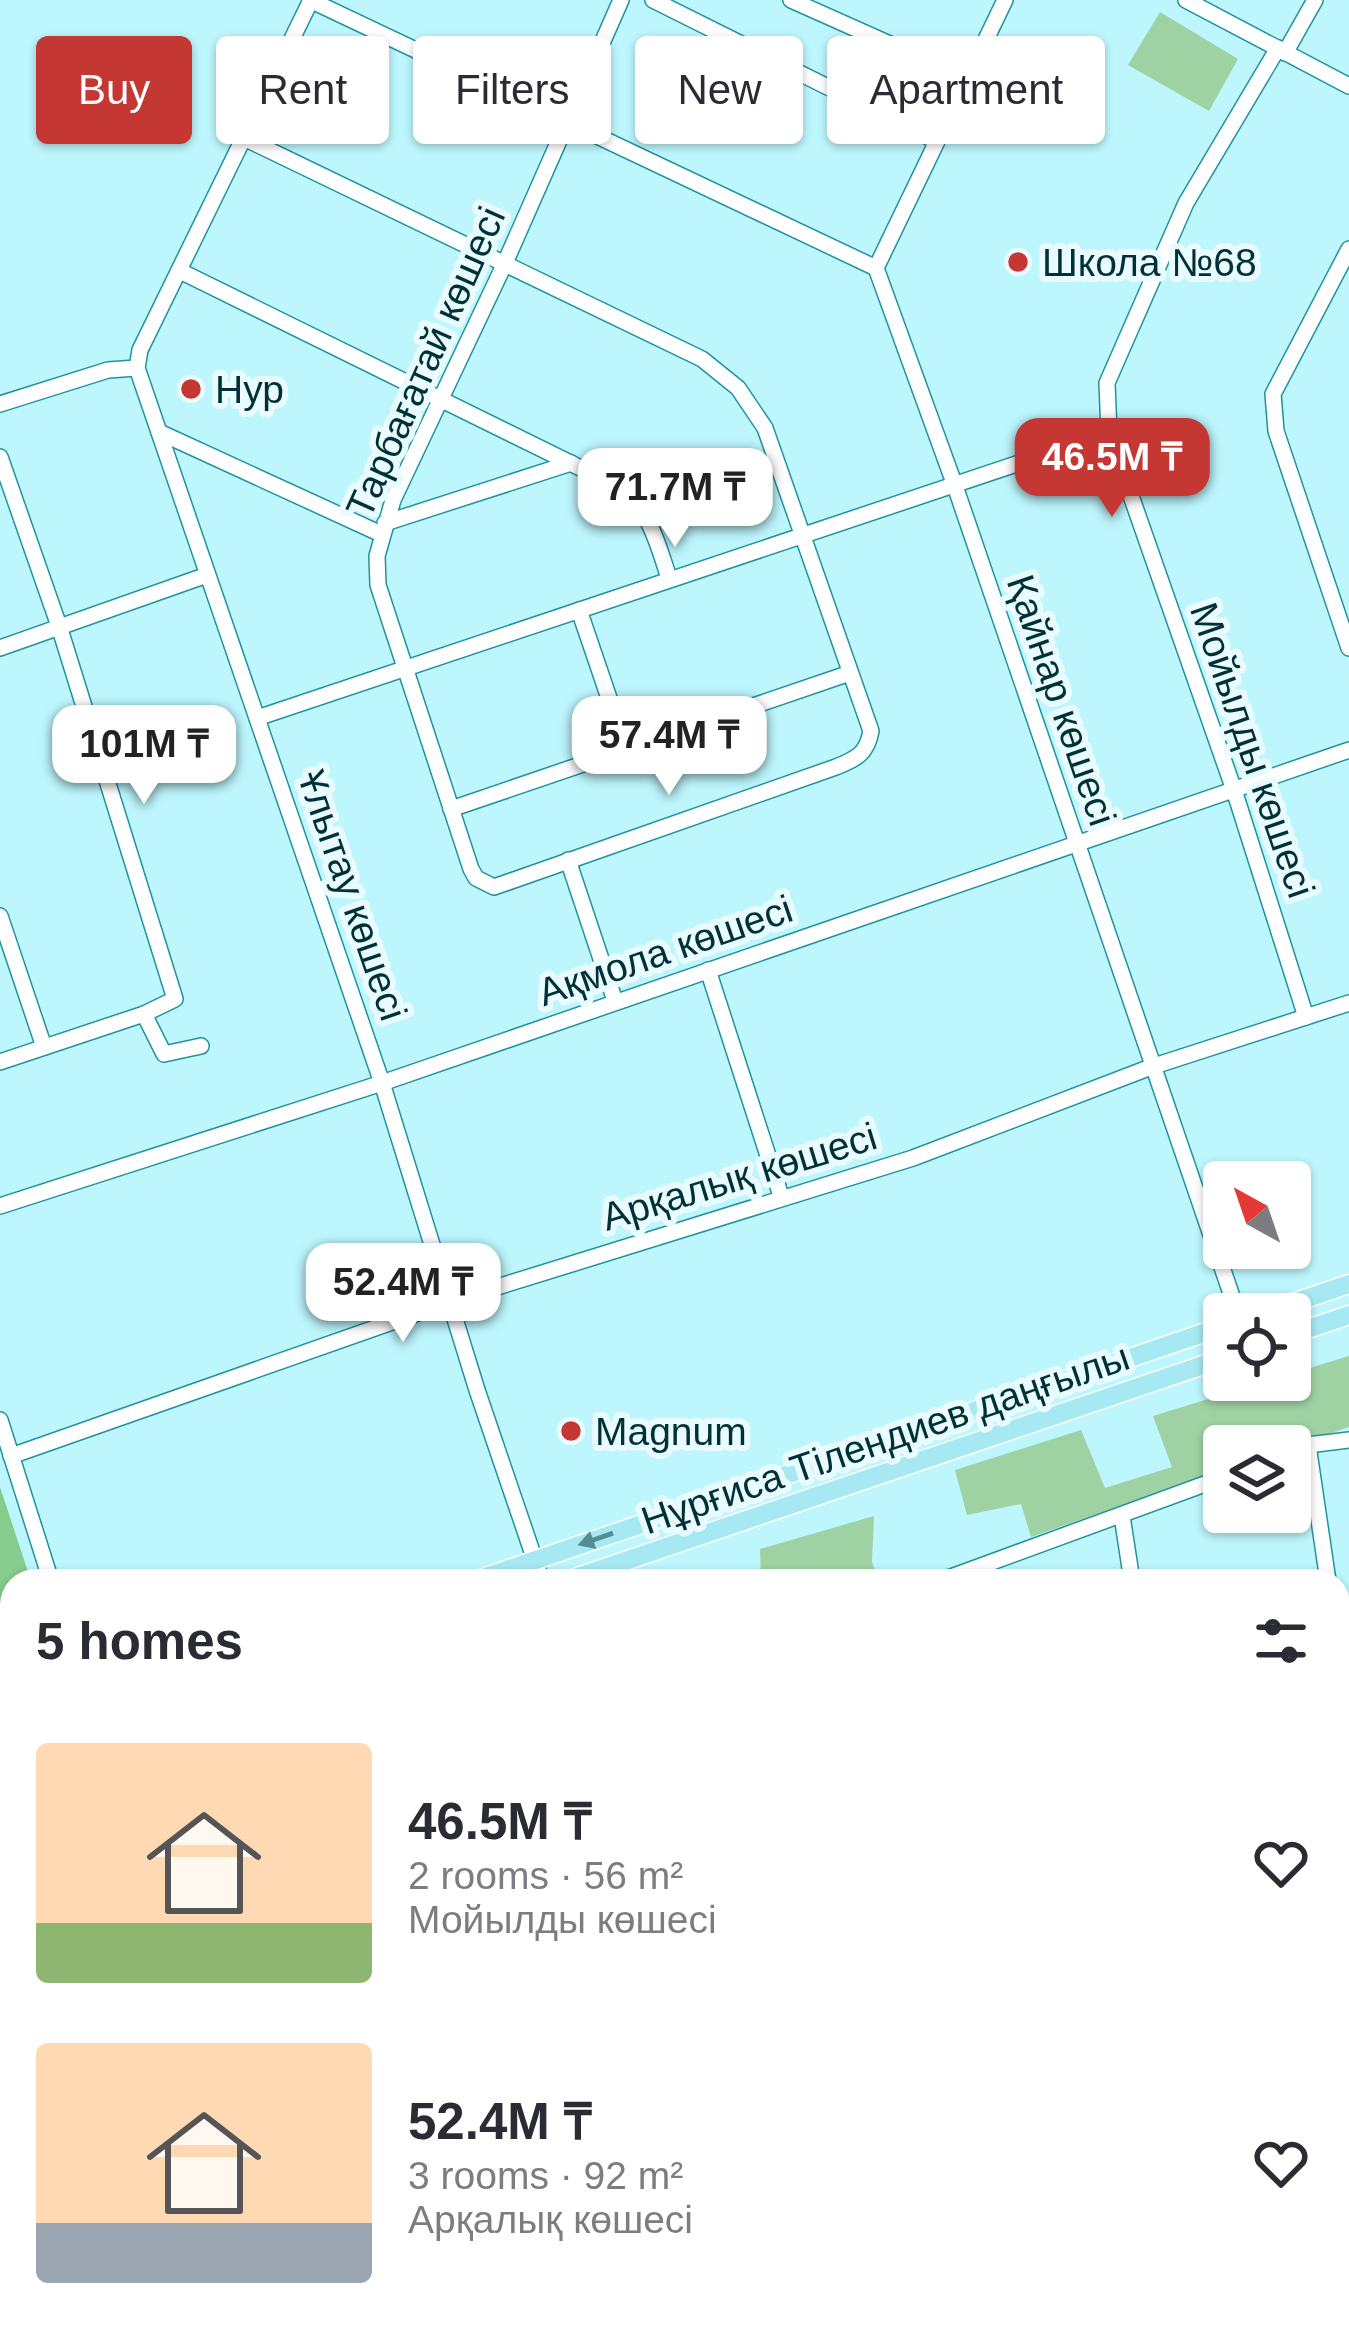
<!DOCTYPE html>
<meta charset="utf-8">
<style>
:root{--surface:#fff;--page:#f7f7f7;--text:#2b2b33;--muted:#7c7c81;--accent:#c53733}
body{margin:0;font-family:Arial,sans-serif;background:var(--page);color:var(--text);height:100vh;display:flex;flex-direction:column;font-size:45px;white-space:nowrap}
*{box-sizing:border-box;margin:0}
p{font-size:39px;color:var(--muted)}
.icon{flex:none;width:66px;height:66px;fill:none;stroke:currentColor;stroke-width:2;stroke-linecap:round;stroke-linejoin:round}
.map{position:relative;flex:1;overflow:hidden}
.details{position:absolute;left:0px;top:1569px;width:1350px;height:771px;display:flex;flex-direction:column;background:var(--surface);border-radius:36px 36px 0 0;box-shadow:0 3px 9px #0004}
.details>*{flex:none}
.banner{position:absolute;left:36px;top:36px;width:1278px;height:108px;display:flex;gap:24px}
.needle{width:78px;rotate:320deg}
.tools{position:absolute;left:1203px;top:1161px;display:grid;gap:24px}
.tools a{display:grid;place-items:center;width:108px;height:108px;border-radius:12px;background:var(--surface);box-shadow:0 3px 9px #0004;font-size:60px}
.price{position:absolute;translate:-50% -102px;padding:0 27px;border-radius:24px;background:#fff;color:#222;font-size:39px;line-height:78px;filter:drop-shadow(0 3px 6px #0008)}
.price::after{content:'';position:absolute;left:50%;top:72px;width:36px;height:27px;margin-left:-18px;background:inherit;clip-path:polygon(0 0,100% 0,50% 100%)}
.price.selected{background:var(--accent);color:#fff}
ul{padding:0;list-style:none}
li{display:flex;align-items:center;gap:36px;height:300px;padding:0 36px}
li span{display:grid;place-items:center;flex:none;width:336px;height:240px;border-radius:12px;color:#555}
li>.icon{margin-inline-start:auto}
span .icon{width:144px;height:144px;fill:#fffc;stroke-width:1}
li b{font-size:51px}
h2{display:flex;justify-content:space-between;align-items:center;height:144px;padding:0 36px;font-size:51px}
.chip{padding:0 42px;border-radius:12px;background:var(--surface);box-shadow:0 3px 9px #0004;font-size:42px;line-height:108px}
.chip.selected{background:var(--accent);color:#fff}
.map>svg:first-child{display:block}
.green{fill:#9fd2a3}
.forest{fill:#86cc8d}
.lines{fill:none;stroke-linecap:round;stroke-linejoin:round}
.minor-casing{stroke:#2093a0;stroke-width:18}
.major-casing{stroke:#fff;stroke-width:21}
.minor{stroke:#fff;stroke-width:15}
.major{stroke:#a7e9f2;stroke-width:18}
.oneway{fill:#548d94}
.poi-dot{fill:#c53733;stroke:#e9fbfe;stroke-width:4.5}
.labels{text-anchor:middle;stroke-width:12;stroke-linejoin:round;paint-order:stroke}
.poi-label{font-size:39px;fill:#003136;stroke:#e9fbfe;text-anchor:start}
.street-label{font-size:39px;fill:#003136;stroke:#e9fbfe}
</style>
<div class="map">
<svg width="1349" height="2339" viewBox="0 0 1349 2339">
<rect width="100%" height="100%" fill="#bdf6fd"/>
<g class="green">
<path d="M1160,12L1238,59L1209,111L1128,65Z"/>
<path d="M1349,1356V1427L1290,1447L1224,1446V1470L1031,1537L1021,1504L967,1515L955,1470L1081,1430L1105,1488L1172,1467L1153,1416L1270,1380H1290V1374Z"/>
<path d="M874,1516L872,1562L879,1581H761L760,1549Z"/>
<path d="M12,1807V1906L0,1910V1810Z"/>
</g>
<path class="forest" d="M0,1487L31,1581H12V1630L0,1634Z"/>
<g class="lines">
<defs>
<g id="minor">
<path d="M310,0L876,268L954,483L1238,1314"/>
<path d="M311,0L140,350L137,368L382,1083L477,1390L542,1581"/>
<path d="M653,0L936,141"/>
<path d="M791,0L966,78"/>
<path d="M1186,0L1349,86"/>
<path d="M1278,48L1186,203L1107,383L1109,433L1234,790L1306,1017"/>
<path d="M1285,53L1315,0"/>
<path d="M246,139L702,359L738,388L765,428L871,731C867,754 856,759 836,767L494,887L476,878L471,869L378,585L377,556L393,500L505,263L621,0"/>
<path d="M1349,249L1273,394L1276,431L1349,648"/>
<path d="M876,268L1005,0"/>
<path d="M180,271L621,488C651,514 657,542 669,578"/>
<path d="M0,404L108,370L137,368"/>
<path d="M159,432L381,534"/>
<path d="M0,457L59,626L175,999L144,1014L0,1062"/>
<path d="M385,523L571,463"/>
<path d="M579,610L626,748"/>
<path d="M0,648L207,575"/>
<path d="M257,718L1109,433"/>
<path d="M451,809L850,673"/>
<path d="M568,860L615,1001"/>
<path d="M0,916L44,1047"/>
<path d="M708,970L781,1196"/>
<path d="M144,1014L164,1054L201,1046"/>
<path d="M0,1206L382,1083L1349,750"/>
<path d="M0,1420L51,1581"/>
<path d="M1308,1445L1328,1581"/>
<path d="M1290,1452L1308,1445L1349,1440"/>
<path d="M11,1456L449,1302L913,1158L1151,1067L1349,1003"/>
<path d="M1122,1516L1132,1581"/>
<path d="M940,1581L1224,1477"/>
<path d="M1338,1652L1349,1728"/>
<path d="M1338,1922L1349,1920"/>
<path d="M1338,2095L1349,2092"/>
<path d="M1338,2142L1349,2203"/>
<path d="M0,2174L12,2176"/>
<path d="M579,2328L580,2339"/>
<path d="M762,2328V2339"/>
<path d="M868,2328L870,2339"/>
<path d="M1040,2328L1042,2339"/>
<path d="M1198,2328L1200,2339"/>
</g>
<g id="major">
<path d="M1260,1314L1349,1284"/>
<path d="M1290,1335L1349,1315"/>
<path d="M474,1581L1224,1326"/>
<path d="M566,1581L1224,1358"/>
<path d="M0,1743L12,1739"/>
<path d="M0,1773L12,1769"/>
</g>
</defs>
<use href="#minor" class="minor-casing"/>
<use href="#major" class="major-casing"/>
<use href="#minor" class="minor"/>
<use href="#major" class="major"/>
</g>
<defs><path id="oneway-solid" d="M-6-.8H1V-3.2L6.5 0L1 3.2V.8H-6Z" transform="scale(3)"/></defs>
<use class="oneway" href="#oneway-solid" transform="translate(596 1539) rotate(161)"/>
<g class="poi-dot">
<circle cx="1018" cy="262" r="12"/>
<circle cx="191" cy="389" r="12"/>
<circle cx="571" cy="1431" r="12"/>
</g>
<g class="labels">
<g class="poi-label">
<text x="1042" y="276">Школа №68</text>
<text x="215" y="403">Нур</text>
<text x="595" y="1445">Magnum</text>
</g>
<g class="street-label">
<text transform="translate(425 362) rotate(-66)" y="14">Тарбағатай көшесі</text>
<text transform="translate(1062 700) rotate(71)" y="14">Қайнар көшесі</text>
<text transform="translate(1253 750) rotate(71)" y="14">Мойылды көшесі</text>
<text transform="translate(353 895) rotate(71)" y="14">Ұлытау көшесі</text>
<text transform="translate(665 950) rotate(-19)" y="14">Ақмола көшесі</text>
<text transform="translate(739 1176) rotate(-17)" y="14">Арқалық көшесі</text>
<text transform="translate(885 1438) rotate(-19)" y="14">Нұрғиса Тілендиев даңғылы</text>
</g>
</g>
</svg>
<div class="tools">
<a><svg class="needle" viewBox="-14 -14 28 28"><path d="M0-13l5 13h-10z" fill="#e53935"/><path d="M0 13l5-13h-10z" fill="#7c7c81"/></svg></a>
<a><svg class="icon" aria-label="locate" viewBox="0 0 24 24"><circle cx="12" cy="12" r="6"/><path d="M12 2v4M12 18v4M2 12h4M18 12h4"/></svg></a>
<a><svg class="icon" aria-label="layers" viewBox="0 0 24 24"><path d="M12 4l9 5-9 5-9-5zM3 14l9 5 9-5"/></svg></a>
</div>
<b class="price selected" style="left:1112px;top:520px">46.5M ₸</b>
<b class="price" style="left:675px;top:550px">71.7M ₸</b>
<b class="price" style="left:669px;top:798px">57.4M ₸</b>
<b class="price" style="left:144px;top:807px">101M ₸</b>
<b class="price" style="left:403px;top:1345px">52.4M ₸</b>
<div class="banner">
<a class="chip selected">Buy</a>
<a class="chip">Rent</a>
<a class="chip">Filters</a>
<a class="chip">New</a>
<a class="chip">Apartment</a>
</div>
<section class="details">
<h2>5 homes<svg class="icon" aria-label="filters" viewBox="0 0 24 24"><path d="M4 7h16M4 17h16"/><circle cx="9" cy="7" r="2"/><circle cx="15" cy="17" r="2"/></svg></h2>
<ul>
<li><span style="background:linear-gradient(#ffd9b3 75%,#8fb573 0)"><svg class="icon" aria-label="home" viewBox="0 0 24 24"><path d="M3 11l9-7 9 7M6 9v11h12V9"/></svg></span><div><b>46.5M ₸</b><p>2 rooms · 56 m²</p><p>Мойылды көшесі</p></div><svg class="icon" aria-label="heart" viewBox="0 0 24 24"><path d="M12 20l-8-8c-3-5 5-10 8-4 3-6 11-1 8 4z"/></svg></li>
<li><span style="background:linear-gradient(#ffd9b3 75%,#9aa5b1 0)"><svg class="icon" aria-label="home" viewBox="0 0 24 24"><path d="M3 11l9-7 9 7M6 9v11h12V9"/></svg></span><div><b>52.4M ₸</b><p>3 rooms · 92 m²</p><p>Арқалық көшесі</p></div><svg class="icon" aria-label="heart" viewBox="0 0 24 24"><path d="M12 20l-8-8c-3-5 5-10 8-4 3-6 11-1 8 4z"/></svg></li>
</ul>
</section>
</div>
